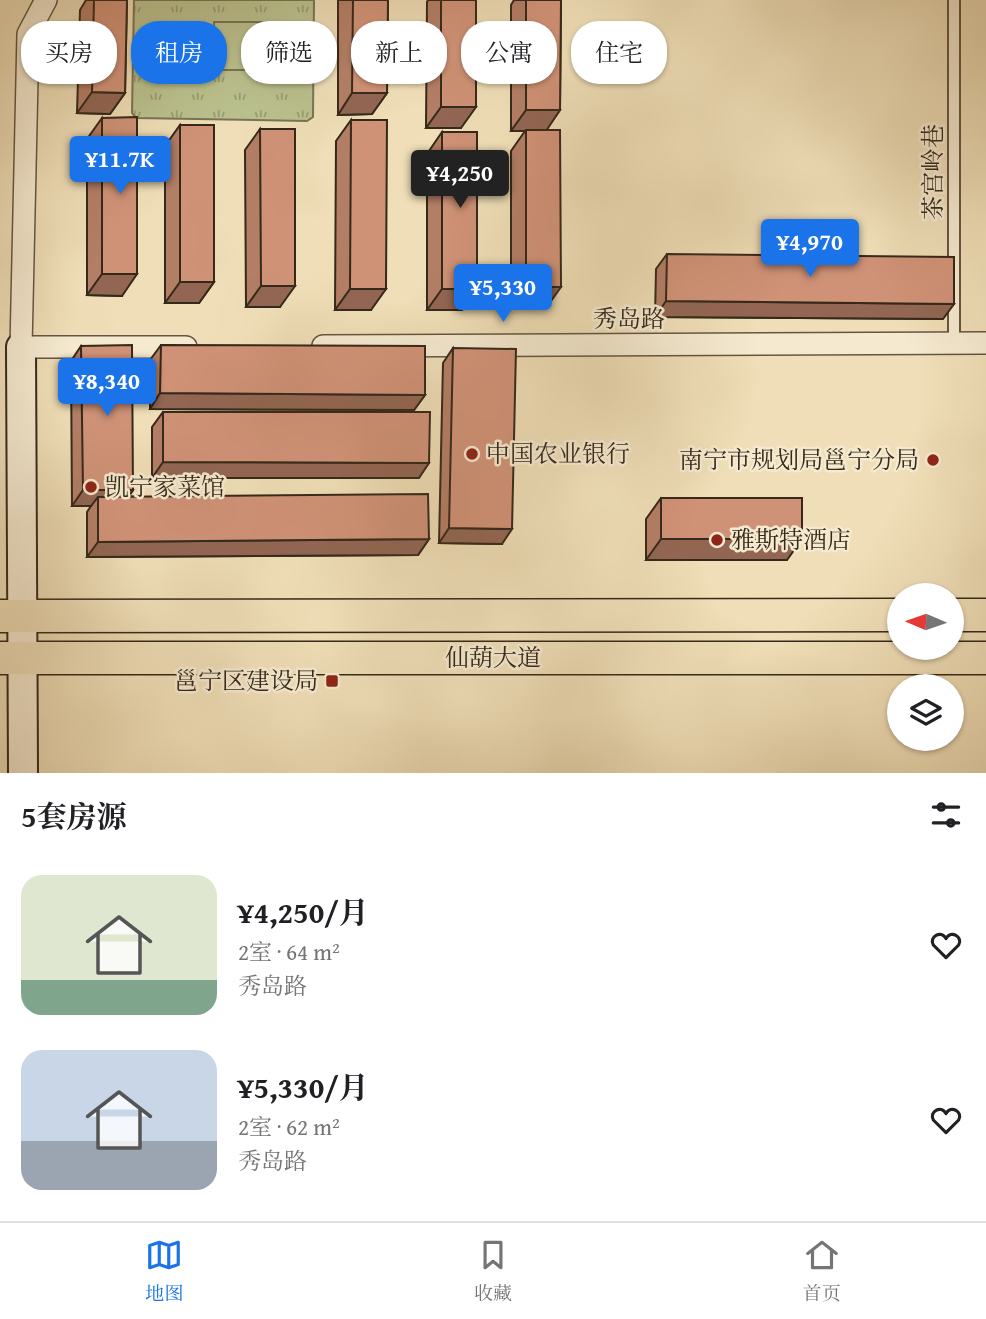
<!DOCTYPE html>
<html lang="zh">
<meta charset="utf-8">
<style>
:root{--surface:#fff;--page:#f6f6f6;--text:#202124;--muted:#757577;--line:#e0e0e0;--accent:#1a73e8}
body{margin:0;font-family:"Gentium Book Plus","Noto Serif SC",serif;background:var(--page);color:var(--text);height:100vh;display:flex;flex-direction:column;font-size:26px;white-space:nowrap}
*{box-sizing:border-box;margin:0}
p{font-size:23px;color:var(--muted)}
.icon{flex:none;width:38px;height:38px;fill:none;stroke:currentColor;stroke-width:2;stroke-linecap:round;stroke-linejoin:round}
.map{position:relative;height:773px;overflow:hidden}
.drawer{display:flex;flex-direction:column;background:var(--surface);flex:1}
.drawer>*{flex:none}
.hud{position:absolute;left:21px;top:21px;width:945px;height:63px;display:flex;gap:14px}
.needle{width:46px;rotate:272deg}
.buttons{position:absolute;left:887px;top:583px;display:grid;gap:14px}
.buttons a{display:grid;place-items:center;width:77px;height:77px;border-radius:50%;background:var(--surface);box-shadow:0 2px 5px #0004;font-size:35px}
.price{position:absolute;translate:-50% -60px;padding:0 16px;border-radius:7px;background:var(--accent);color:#fff;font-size:23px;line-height:46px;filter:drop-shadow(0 2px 4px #0008)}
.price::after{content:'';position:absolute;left:50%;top:42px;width:21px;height:16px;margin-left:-10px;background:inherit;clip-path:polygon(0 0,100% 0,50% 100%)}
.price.on{background:#222;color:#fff}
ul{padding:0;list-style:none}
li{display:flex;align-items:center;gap:21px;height:175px;padding:0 21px}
li span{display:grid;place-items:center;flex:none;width:196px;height:140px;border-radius:21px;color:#555}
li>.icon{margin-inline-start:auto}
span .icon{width:84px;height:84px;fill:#fffc;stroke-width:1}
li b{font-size:30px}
h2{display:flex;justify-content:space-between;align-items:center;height:84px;padding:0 21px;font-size:30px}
.pill{padding:0 24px;border-radius:28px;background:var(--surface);box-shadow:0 2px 5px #0004;font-size:24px;line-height:63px}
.pill.on{background:var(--accent);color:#fff}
.menu{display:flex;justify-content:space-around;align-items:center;height:98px;border-top:2px solid var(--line);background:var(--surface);font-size:19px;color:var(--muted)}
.menu a{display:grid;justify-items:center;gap:4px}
.menu .on{color:var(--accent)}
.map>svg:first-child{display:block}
.park{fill:url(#park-tufts);stroke:#787554;stroke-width:2}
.pitch{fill:#bac18e;stroke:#787554;stroke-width:2}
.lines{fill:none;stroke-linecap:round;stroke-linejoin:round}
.lane-casing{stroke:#645641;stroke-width:14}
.street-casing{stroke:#645641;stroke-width:24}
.secondary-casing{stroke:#35291a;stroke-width:32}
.primary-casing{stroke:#35291a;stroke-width:35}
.lane{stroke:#f5ead0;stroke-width:10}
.street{stroke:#f5ead0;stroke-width:21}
.secondary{stroke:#f5ead0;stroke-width:28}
.primary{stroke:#efdeb7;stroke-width:32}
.wall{fill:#b37e66;stroke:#35291a;stroke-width:2}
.shaded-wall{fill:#926653;stroke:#35291a;stroke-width:2}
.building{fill:#d09277;stroke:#35291a;stroke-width:2}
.poi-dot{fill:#8f2418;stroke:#f5ead0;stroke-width:2.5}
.labels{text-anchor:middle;stroke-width:5;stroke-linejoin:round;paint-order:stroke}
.street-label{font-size:24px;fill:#35291a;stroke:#f5ead0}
.poi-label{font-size:24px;fill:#35291a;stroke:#f5ead0;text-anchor:start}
</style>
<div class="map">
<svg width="986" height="773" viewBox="0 0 986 773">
<defs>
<pattern id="park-tufts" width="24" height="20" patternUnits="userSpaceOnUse" patternTransform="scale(1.75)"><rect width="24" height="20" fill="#bac18e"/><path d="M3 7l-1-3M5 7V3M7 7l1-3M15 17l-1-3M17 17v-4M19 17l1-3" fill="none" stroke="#989d73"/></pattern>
</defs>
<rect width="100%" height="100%" fill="#efdeb7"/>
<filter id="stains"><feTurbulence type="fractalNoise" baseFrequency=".00286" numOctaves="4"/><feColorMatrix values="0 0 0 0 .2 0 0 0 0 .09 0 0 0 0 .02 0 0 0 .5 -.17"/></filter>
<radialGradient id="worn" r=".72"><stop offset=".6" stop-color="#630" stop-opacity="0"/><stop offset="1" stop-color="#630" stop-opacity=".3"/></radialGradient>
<path class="park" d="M134,0H314L313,117L307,121L136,118L132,113Z"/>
<rect class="pitch" x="214" y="22" width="76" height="48"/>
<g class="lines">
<defs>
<path id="lane" d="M954,344V0"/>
<g id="street">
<path d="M46,0L28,34L21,347H186"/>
<path d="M323,346L986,343"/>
</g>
<path id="secondary" d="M21,347L23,773"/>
<g id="primary">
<path d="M952,615H986"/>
<path d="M0,616L900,615"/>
<path d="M0,658H986"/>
</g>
</defs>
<use href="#lane" class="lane-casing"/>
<use href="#street" class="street-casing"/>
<use href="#secondary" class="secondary-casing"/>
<use href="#primary" class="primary-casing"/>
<use href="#lane" class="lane"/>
<use href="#street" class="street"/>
<use href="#secondary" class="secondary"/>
<use href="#primary" class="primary"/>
</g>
<g class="wall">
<path d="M86,0H127L125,93L110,114L77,113L80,10Z"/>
<path d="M338,0H388L387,93L372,114L338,115Z"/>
<path d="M428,0H476L461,128H426L427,2Z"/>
<path d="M514,0H561L560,110L546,130V308H511V151L525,131H511V5Z"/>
<path d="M102,118L122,296L87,295V139Z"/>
<path d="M351,120L371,310H335L336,141Z"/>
<path d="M180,125L214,282L199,303H165V146Z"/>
<path d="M260,129L280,307H246L245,150Z"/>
<path d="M442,132L477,289L462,310H427V154Z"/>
<path d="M667,254L943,319L655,317L656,269Z"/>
<path d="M161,345L425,395L414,410L150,409V360Z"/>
<path d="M81,346L133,490L129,496L429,539L418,555L87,557V512L91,506H72L71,361Z"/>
<path d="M453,348L502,544L439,543L443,363Z"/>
<path d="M163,412L419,478H152V427Z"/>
<path d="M661,498L787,560H646V519Z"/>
</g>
<g class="shaded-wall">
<path d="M92,92L125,93L110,114L77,113Z"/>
<path d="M352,93H387L372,114L338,115Z"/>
<path d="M441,107H476L461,128H426Z"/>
<path d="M526,110H560L546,131H511Z"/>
<path d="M102,274H137L122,296L87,295Z"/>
<path d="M180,282H214L199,303H165Z"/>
<path d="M261,286H295L280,307H246Z"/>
<path d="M526,287H561L546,308H511Z"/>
<path d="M350,289H386L371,310H335Z"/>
<path d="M442,289H477L462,310H427Z"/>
<path d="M666,301L954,304L943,319L655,317Z"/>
<path d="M160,393L425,395L414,410L150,409Z"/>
<path d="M163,462L429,463L419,478H152Z"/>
<path d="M83,490H133L123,505L98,497L91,506H72Z"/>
<path d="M449,528L512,529L502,544L439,543Z"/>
<path d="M429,539L418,555L87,557L98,542Z"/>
<path d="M661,539H802L787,560H646Z"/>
</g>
<g class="building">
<path d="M94,0H127L125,93L92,92Z"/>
<path d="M353,0H388L387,93H352Z"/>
<rect x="441" y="0" width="35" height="107"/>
<path d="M526,0H561L560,110H526Z"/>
<path d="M137,117V274H102V118Z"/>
<path d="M351,120H387L386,289H350Z"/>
<rect x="180" y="125" width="34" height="157"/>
<path d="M260,129H295V286H261Z"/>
<path d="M526,130H560L561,287H526Z"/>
<rect x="442" y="132" width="35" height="157"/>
<path d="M667,254L954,257V304L666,301Z"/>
<path d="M132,345L133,490H83L81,346Z"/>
<path d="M161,345L425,346V395L160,393Z"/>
<path d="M453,348L516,349L512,529L449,528Z"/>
<path d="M163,412H430L429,463L163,462Z"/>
<path d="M428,494L429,539L98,542V497Z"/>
<rect x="661" y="498" width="141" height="41"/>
</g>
<g class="poi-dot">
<circle cx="472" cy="454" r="7"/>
<circle cx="933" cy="460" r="7"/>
<circle cx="91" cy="487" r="7"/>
<circle cx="717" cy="540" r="7"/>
<rect x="325" y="674" width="14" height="14" rx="3.5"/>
</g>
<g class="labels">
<g class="street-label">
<text transform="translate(933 172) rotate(-90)" y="8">茶宫岭巷</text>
<text x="629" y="327">秀岛路</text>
<text x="493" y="666">仙葫大道</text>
</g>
<g class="poi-label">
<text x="486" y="462">中国农业银行</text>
<text x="919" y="468" text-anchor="end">南宁市规划局邕宁分局</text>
<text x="105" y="495">凯宁家菜馆</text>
<text x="731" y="548">雅斯特酒店</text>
<text x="318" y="689" text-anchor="end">邕宁区建设局</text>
</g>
</g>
<rect width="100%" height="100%" filter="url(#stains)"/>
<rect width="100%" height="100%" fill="url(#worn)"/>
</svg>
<div class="buttons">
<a><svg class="needle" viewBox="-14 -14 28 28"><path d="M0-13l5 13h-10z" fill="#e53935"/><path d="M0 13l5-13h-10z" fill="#757577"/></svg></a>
<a><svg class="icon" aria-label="layers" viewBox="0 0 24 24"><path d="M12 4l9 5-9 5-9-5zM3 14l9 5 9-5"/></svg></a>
</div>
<b class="price" style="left:120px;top:196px">¥11.7K</b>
<b class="price on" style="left:460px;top:210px">¥4,250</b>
<b class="price" style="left:810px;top:279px">¥4,970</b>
<b class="price" style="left:503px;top:324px">¥5,330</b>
<b class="price" style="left:107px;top:418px">¥8,340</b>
<div class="hud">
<a class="pill">买房</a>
<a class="pill on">租房</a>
<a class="pill">筛选</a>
<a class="pill">新上</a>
<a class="pill">公寓</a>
<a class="pill">住宅</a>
</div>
</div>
<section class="drawer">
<h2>5套房源<svg class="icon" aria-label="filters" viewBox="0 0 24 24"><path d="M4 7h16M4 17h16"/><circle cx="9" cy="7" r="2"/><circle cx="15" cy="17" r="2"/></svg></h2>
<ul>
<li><span style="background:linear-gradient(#dfe7d0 75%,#7fa58c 0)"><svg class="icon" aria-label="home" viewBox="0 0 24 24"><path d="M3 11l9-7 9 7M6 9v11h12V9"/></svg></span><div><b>¥4,250/月</b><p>2室 · 64 m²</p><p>秀岛路</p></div><svg class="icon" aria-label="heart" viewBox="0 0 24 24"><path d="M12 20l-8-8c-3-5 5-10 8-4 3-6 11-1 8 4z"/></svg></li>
<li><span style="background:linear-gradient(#c9d6e8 65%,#9aa5b1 0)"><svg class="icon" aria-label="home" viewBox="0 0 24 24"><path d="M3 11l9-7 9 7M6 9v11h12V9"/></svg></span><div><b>¥5,330/月</b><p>2室 · 62 m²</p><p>秀岛路</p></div><svg class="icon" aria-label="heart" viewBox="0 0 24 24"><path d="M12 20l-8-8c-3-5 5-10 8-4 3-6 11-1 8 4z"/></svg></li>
</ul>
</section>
<nav class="menu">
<a class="on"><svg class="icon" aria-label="map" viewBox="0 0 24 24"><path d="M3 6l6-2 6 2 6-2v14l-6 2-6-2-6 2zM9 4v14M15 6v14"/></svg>地图</a>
<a><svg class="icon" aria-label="saved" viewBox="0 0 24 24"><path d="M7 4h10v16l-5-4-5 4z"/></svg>收藏</a>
<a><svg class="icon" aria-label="home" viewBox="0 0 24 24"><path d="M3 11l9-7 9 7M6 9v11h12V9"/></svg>首页</a>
</nav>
